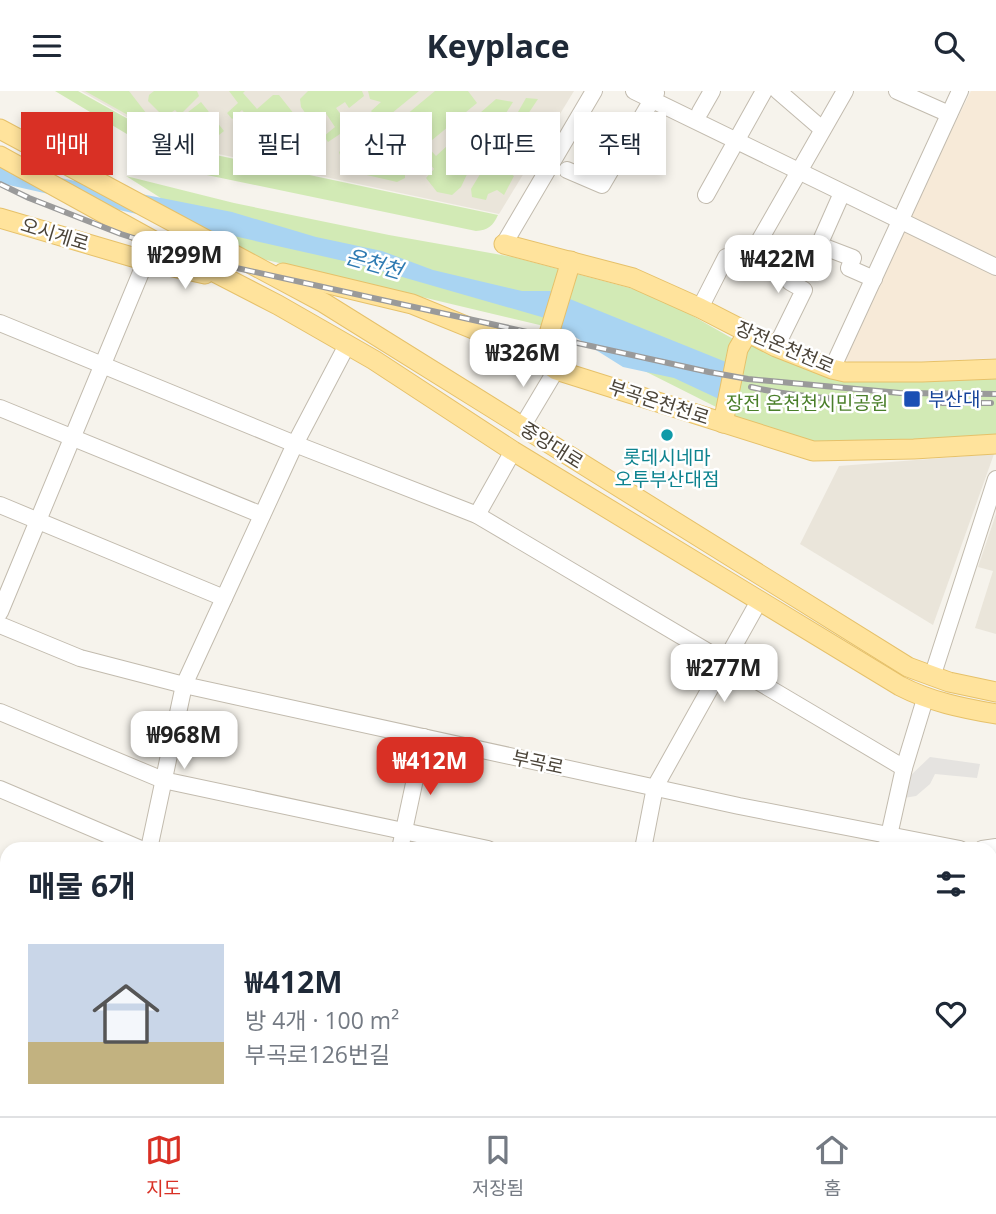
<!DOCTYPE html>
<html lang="ko">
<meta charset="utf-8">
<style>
:root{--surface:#fff;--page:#f6f6f7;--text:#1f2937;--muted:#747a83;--line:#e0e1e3;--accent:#d93025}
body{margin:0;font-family:"Open Sans","Noto Sans KR",sans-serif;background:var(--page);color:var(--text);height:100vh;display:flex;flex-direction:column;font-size:26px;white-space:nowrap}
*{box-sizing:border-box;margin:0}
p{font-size:23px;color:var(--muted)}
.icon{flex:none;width:38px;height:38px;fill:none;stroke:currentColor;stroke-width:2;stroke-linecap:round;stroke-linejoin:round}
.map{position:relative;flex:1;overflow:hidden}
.drawer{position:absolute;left:0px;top:751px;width:998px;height:275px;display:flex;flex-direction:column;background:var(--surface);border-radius:21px 21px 0 0;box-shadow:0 4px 10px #0003}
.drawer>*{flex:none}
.hud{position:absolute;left:21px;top:21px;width:956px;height:63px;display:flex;gap:14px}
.price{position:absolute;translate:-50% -60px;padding:0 16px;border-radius:14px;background:#fff;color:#222;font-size:23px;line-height:46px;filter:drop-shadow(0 2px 4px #0008)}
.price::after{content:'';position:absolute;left:50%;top:42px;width:21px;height:16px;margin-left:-10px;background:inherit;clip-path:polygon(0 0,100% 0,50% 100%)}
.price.selected{background:var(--accent);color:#fff}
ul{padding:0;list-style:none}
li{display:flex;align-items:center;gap:21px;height:175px;padding:0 28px}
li+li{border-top:2px solid var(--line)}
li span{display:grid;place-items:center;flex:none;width:196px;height:140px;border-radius:0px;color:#555}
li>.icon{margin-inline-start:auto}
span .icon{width:84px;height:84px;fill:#fffc;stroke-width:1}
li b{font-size:30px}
h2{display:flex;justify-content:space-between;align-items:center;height:84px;padding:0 28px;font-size:30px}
.chip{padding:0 24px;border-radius:0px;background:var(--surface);box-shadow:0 4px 10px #0003;font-size:24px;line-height:63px}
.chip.selected{background:var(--accent);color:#fff}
header{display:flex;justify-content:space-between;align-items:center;height:91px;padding:0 28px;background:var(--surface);font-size:32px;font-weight:700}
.dock{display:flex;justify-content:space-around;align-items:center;height:98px;border-top:2px solid var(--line);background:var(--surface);font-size:19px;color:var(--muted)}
.dock a{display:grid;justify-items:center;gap:4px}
.dock .selected{color:var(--accent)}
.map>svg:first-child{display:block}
.residential{fill:#eae5da}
.commercial{fill:#f7ead8}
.green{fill:#d2eab5}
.parking{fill:#e5e3e0}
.water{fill:#a9d4f2}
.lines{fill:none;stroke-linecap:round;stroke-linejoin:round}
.minor-casing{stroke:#c2bbae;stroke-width:18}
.major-casing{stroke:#e6c16a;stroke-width:21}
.minor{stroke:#fff;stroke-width:16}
.major{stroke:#ffe39c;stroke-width:19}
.rail-casing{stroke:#9a9a9a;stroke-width:6}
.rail{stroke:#fff;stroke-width:3.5;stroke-dasharray:10;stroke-linecap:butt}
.transit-dot{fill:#1a4fb4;stroke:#fff;stroke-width:2.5}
.culture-dot{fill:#0f9aa8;stroke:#fff;stroke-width:2.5}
.labels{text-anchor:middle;stroke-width:5;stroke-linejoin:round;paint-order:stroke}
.street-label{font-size:19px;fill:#4b4439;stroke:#fff}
.transit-label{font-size:19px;fill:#164399;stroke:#fff;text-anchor:start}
.park-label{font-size:19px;fill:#4a7f2a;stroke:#fff}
.culture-label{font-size:19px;fill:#0d838f;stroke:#fff}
.water-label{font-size:21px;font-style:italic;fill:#2e7ab2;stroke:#fff}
</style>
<header><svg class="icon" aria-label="menu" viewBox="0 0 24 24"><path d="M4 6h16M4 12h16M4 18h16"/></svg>Keyplace<svg class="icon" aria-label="search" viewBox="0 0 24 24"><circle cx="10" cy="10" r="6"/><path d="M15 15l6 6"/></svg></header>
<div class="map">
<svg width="996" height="1025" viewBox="0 0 996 1025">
<rect width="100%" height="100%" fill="#f6f3ec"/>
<g class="residential">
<path d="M81,0H574L499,123L176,54Z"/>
<path d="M994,363L933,534L800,453L839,375Z"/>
<path d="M996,423V543L975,537L993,480L978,476Z"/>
<path d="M701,1019V1018L813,1019L811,1025H700Z"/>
<path d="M860,1019H873L914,1025H859Z"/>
</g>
<path class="commercial" d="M971,0H996V267L853,274L843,267L894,163L911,120Z"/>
<g class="green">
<path d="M55,0H78L178,56L498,124C493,135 488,139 476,140L202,83L187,79Z"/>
<path d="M85,0H129L160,40V42Z"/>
<path d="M154,0H197L199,5L180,24L175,19L169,23L173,30L170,32L148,10L149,4Z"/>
<path d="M229,0H245L243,2L257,18L273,4H279L325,62L324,70L319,73L271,63L275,59L272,53L273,51L275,52L274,50L293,35L298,39L292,31L261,57L256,56L243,41L244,36L251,30L242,19L232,28L227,22L238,12Z"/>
<path d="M308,0H362L364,5L349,17L345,11L336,17L353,40L366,29L388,55L378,63L391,80L394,77L399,83L405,77V87L397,91L358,82L340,64L339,61L348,54L340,43L328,51L324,45L335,36L325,21L311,30L301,16L300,8Z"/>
<path d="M368,0H419L381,31L371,20L381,11L370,8Z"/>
<path d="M435,0H468L477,12L426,54L436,65L447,55L469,79L461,96L452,104L437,101L426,87L434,78L426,68L417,75L411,67L419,59L413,50L403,58H400L390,43L394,34Z"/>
<path d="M526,7L538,8L526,26L518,21Z"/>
<path d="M496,8L513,11L473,74L456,53V43Z"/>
<path d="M201,11L224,40L214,48L183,39L174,32Z"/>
<path d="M511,32L519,37L501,68L493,63Z"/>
<path d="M488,70L514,85L504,104L497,99L488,103L486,109L472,106L471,98Z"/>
<path d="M126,85L234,112L389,144L513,166L656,204L735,249L819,276L996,282V346L807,351L740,328L565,240L254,166Z"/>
</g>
<path class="parking" d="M930,666L980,673L977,687L935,683L930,693L916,705L904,707L910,685Z"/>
<path class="water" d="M0,75L232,121L316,146L382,160L433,179L522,200H550L731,273L721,309L674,287L623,276L545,227L357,173L0,92Z"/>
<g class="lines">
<defs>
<g id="minor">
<path d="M634,0L996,176"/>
<path d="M778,0L822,38"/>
<path d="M897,0L949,23"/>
<path d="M700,21L712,0"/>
<path d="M567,79L602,94L656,2"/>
<path d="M842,102L819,154L853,167L849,177L874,188"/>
<path d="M706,104L764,0"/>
<path d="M504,153L594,0"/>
<path d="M757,155L796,177L790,191L804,199L776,256"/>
<path d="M700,217L726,166L746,173L845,0"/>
<path d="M0,232L295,353L477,424L904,677"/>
<path d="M832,278L960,0"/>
<path d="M0,317L262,424"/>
<path d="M522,336L556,279"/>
<path d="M0,414L224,507"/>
<path d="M477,424L513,360"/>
<path d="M0,521L154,150"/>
<path d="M0,534L80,567L184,594L739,715L960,758"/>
<path d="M932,586L996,388"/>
<path d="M0,621L163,689L488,758"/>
<path d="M0,698L141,758"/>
<path d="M149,758L184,594L295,353L347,254"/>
<path d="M400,758L424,646"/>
<path d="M643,758L655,696L759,510"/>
<path d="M886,758L904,677L925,608"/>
<path d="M982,758L996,756"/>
<path d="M990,769L996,772"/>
<path d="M0,803L7,805"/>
<path d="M990,864L996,865"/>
<path d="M0,866L7,867"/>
<path d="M990,938L996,940"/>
<path d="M0,945L7,935"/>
<path d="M0,997L7,1004"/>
<path d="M990,1013L996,1014"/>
<path d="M384,1018L415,1025"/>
<path d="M14,1025L18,1018"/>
<path d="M97,1025L98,1018"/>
<path d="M207,1025L208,1018"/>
<path d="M345,1025L346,1018"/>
<path d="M588,1025L589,1018"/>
<path d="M653,1025L654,1018"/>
</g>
<g id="major">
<path d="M0,38L324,212L908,576L949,591L996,601"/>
<path d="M0,65L154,150L278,214L374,269L513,360L900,595C931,611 962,617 996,623"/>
<path d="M0,127L146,170L205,183"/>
<path d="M504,153L633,187L700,217L776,256L832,278L845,281H922L996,278"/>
<path d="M283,182L412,213L532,262L556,279L813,360L914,358L996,353"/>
<path d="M541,269L571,170"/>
<path d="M723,332L738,258L748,241"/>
</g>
</defs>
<use href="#minor" class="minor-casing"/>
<use href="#major" class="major-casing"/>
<use href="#minor" class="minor"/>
<use href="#major" class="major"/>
<defs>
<g id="rail">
<path d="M0,93L29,107L121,143L205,170L709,281L748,288L900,302L996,303"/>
<path d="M751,296C794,306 838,309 883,310"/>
<path d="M942,312H991"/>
</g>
</defs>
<use href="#rail" class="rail-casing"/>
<use href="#rail" class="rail"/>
</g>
<rect class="transit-dot" x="903" y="299" width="18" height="18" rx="3.5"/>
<circle class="culture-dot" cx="667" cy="344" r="7"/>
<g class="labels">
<g class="street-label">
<text transform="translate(55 143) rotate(17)" y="7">오시게로</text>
<text transform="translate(785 256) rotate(23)" y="7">장전온천천로</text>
<text transform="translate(659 311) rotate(18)" y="7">부곡온천천로</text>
<text transform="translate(552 354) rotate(32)" y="7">중앙대로</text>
<text transform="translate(538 671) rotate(12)" y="7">부곡로</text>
</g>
<g class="transit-label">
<text x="928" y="315">부산대</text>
</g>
<g class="park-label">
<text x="807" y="319">장전 온천천시민공원</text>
</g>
<g class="culture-label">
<text x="667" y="373">롯데시네마<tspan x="667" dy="22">오투부산대점</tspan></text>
</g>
<g class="water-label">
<text transform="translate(374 173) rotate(16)" y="7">온천천</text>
</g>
</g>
</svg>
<b class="price" style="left:185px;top:200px">₩299M</b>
<b class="price" style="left:778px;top:204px">₩422M</b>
<b class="price" style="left:523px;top:298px">₩326M</b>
<b class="price" style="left:724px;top:613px">₩277M</b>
<b class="price" style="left:184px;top:680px">₩968M</b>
<b class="price selected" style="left:430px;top:706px">₩412M</b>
<div class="hud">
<a class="chip selected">매매</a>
<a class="chip">월세</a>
<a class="chip">필터</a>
<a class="chip">신규</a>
<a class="chip">아파트</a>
<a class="chip">주택</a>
</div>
<section class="drawer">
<h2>매물 6개<svg class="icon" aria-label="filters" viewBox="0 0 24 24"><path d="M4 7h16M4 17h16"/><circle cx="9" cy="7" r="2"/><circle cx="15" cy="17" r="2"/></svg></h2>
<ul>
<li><span style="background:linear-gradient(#c9d6e8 70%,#c2b280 0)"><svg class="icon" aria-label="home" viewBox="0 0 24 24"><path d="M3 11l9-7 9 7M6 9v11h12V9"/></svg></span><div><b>₩412M</b><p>방 4개 · 100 m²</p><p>부곡로126번길</p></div><svg class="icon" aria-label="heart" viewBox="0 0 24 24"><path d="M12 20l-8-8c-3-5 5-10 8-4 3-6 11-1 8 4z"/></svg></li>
</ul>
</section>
</div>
<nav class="dock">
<a class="selected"><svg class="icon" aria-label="map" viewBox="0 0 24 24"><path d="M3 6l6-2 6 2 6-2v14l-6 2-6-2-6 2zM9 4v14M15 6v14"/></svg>지도</a>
<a><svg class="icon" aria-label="saved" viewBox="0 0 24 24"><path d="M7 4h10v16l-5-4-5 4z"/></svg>저장됨</a>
<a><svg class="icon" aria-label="home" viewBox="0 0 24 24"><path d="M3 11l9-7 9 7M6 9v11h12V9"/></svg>홈</a>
</nav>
